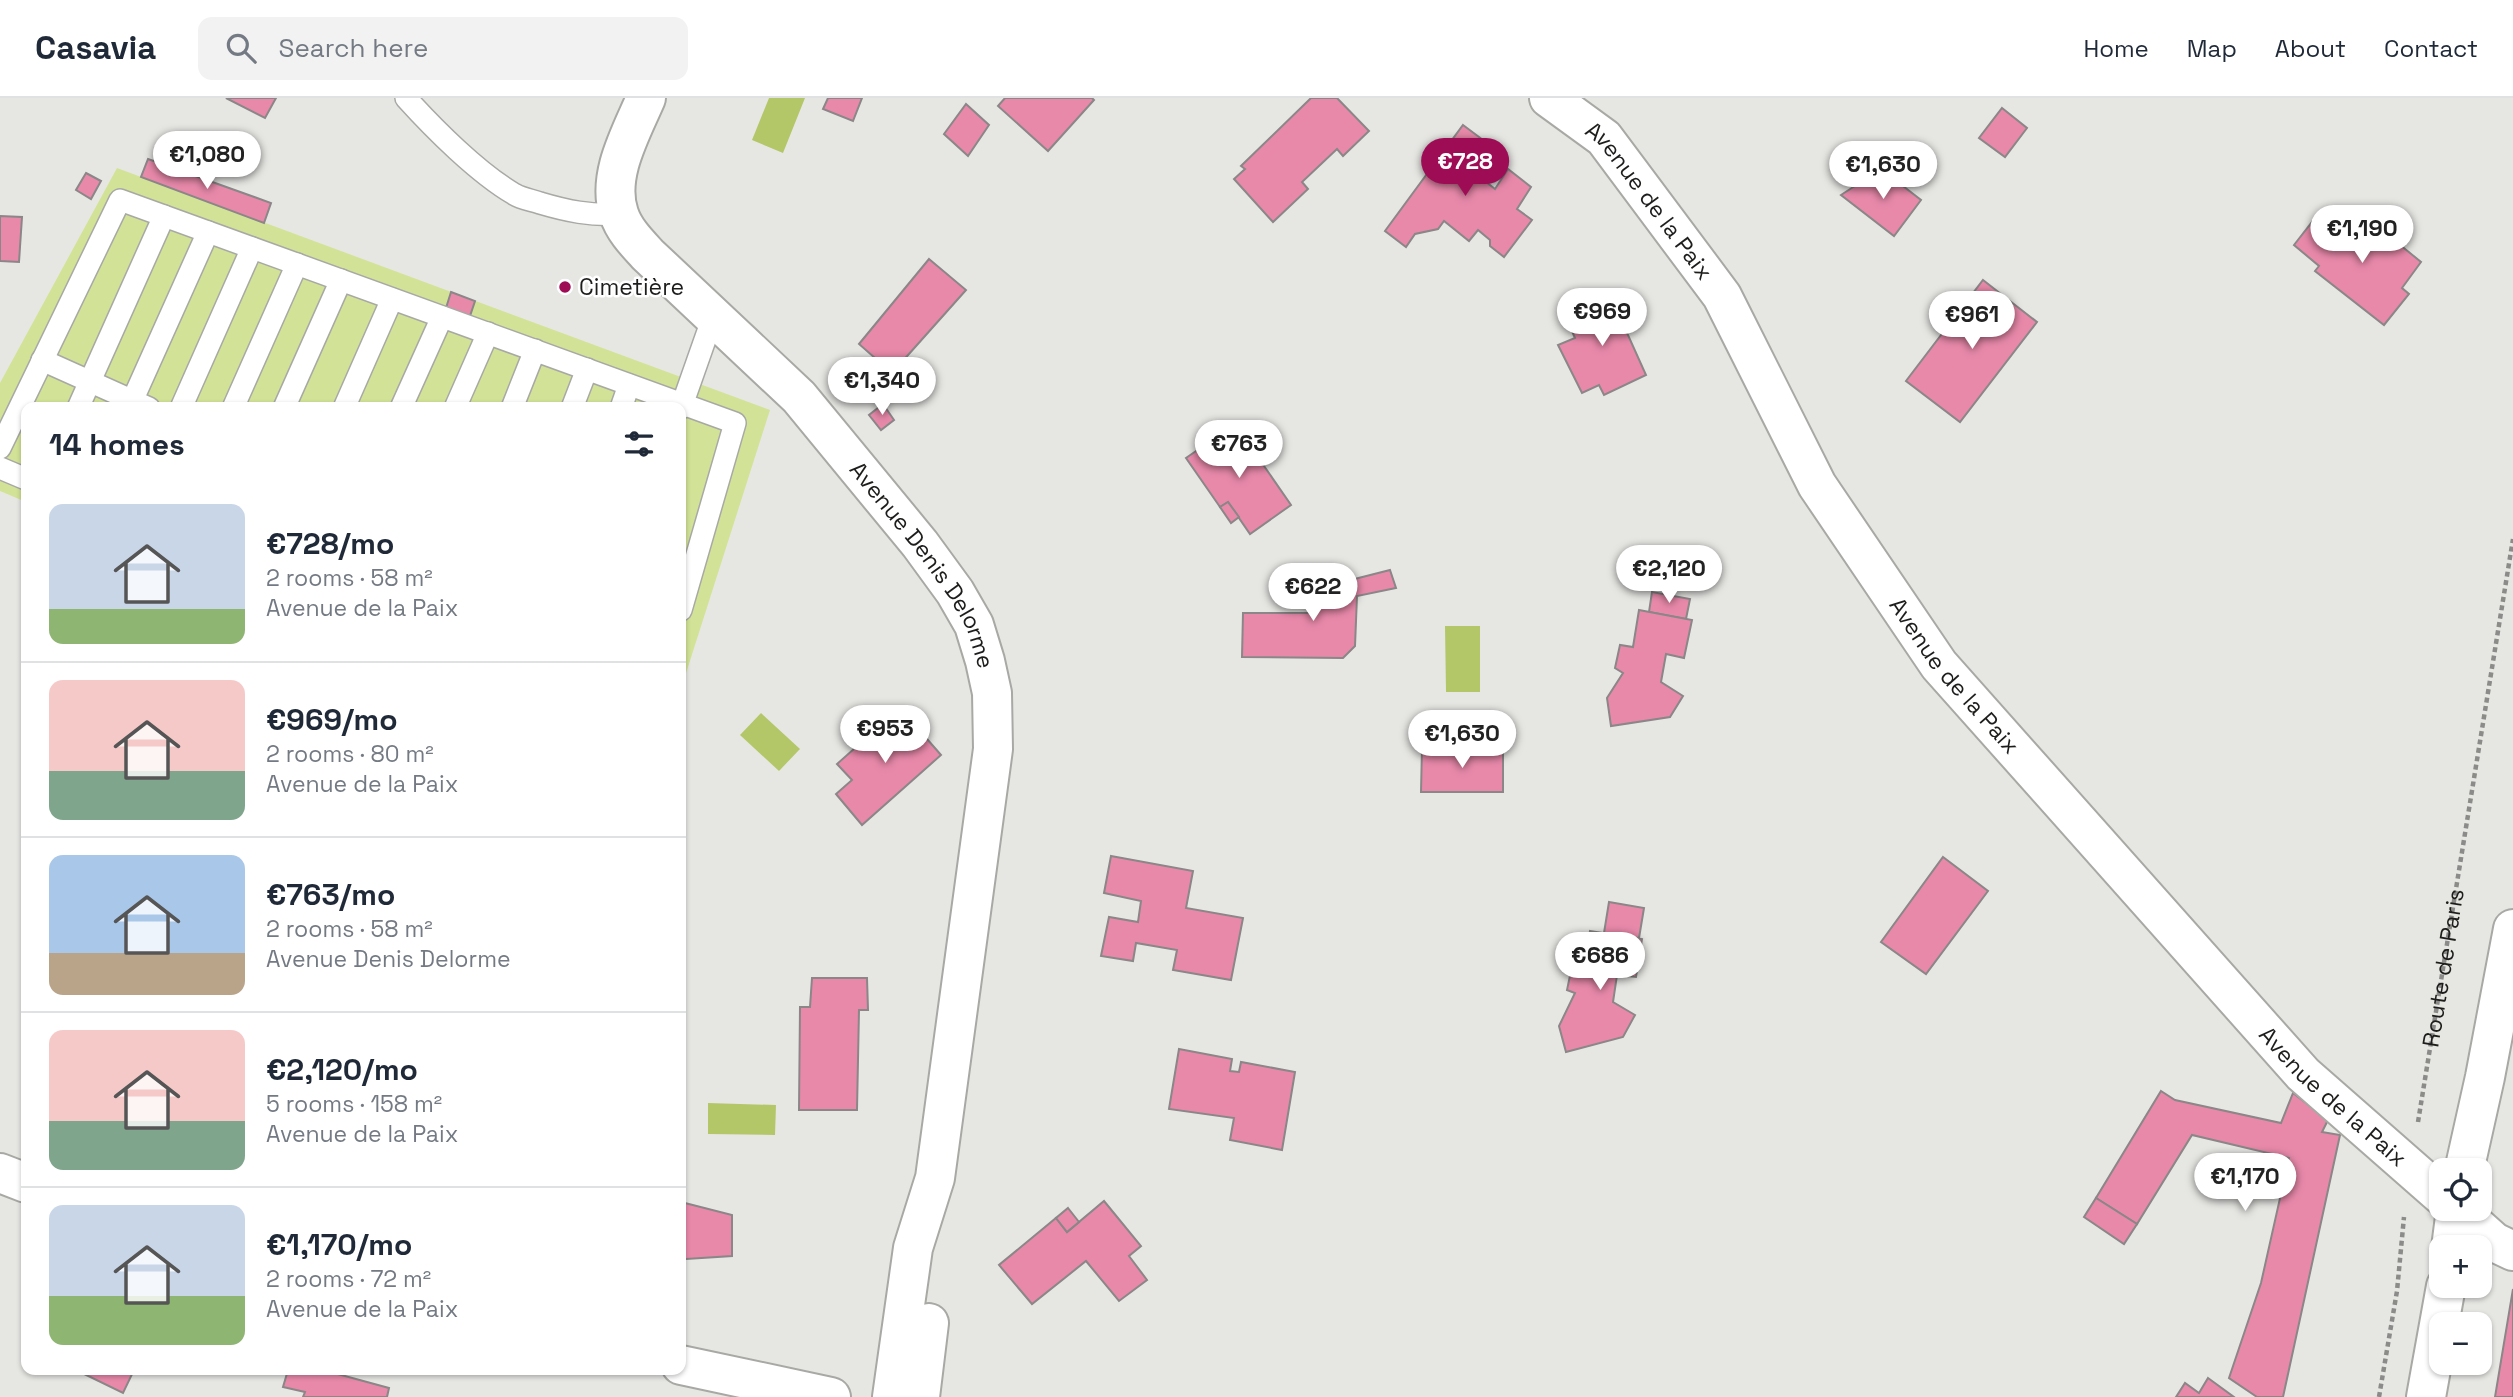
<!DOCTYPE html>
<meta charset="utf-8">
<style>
:root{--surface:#fff;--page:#f2f2f3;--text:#1f2937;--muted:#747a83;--line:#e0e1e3;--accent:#9e0c56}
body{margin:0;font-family:"Space Grotesk",sans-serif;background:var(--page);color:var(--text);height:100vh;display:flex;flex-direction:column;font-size:26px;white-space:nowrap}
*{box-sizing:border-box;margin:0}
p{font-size:23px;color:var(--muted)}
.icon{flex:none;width:38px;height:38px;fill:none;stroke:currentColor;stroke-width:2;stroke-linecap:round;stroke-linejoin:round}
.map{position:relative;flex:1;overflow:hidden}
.sheet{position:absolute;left:21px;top:304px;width:665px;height:973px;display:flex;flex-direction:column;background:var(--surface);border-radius:14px;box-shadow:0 2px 5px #0004}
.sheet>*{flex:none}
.tools{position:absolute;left:2429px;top:1060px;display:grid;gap:14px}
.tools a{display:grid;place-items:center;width:63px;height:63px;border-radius:14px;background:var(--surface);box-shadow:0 2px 5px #0004;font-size:35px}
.price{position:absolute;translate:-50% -60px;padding:0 16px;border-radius:24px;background:#fff;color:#222;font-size:23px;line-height:46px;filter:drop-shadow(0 2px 4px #0008)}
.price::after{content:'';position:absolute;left:50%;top:42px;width:21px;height:16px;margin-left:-10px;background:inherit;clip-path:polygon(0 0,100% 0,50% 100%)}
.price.on{background:var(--accent);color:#fff}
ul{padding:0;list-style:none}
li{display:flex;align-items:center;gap:21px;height:175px;padding:0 28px}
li+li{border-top:2px solid var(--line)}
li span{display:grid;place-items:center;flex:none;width:196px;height:140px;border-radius:14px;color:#555}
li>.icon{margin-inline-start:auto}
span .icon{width:84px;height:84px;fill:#fffc;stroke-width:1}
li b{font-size:30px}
h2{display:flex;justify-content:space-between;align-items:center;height:84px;padding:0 28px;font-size:30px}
header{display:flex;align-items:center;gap:42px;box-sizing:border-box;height:98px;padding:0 35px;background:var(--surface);border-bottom:2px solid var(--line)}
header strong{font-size:33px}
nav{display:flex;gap:38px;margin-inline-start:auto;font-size:24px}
.search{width:490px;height:63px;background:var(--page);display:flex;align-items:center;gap:18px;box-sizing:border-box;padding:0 24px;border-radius:14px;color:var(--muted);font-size:26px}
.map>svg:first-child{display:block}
.green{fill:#d2e397}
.water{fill:#b3c769}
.building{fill:#e889aa;stroke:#8b8688;stroke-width:2}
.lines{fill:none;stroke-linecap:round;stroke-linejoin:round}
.lane-casing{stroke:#a8a9a5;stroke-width:24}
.street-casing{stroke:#a8a9a5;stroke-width:42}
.secondary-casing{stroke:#a8a9a5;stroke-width:42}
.primary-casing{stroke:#a8a9a5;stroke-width:42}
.path{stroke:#8b8c89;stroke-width:4.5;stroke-dasharray:5 3.5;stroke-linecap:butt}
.lane{stroke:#fff;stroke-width:21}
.street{stroke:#fff;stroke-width:38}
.secondary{stroke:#fff;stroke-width:38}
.primary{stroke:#fff;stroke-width:38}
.poi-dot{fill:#9e0c56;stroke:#fff;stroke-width:2.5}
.labels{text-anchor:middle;stroke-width:5;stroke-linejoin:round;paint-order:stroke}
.street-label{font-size:23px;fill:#1d1e1c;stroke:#fff}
.poi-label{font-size:23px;fill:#1d1e1c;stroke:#fff;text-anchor:start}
</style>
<header>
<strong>Casavia</strong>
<div class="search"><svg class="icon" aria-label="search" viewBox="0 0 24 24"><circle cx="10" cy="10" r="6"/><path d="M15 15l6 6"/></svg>Search here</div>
<nav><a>Home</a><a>Map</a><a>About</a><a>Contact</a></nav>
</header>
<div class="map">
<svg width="2513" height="1299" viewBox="0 0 2513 1299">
<rect width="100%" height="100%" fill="#e6e7e3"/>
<path class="green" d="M117,70L770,312L681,591V310H26V404L0,393V285Z"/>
<g class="water">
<path d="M769,0H805L783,55L752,42Z"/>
<path d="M1445,528H1480V594H1446Z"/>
<path d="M761,615L800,651L779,673L740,637Z"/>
<path d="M708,1005L776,1007L775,1037L708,1036Z"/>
</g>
<g class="building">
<path d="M226,0H276L265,20Z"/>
<path d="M828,0H862L853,23L823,11Z"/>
<path d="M1005,0H1092L1094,2L1048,53L998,8Z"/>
<path d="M1311,0H1337L1369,33L1343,58L1337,51L1302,84L1308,91L1273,124L1234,81L1245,71L1241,68Z"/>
<path d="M966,6L989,27L968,58L944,36Z"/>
<path d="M2002,10L2027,30L2005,59L1979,40Z"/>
<path d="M1463,27L1499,54L1480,79L1495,91L1508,71L1531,89L1517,111L1532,122L1504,159L1490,148V142L1478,132L1469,143L1444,123L1438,131L1415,136L1406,149L1385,133Z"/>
<path d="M148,61L271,105L264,125L141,79Z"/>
<path d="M1881,71L1921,102L1894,138L1841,97Z"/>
<path d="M86,75L101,83L91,101L76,92Z"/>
<path d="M2361,115L2421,164L2402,190L2409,196L2384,227L2315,173L2319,168L2294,147L2312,124L2338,144Z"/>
<path d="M0,118L22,119L19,164L0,163Z"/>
<path d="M929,161L966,192L892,275L859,246Z"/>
<path d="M1983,182L2037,224L1960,324L1906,283Z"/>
<path d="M451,194L475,203L470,218L446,210Z"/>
<path d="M1617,195L1631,222L1623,226L1646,277L1604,297L1599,287L1582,295L1558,247L1575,240L1566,220Z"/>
<path d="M883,306L894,322L881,332L869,317Z"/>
<path d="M1234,326L1244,339L1237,343L1228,331Z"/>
<path d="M1228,331L1237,343L1244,339L1291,407L1250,436L1228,404L1220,409L1186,360Z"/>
<path d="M1228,404L1239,419L1231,425L1220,409Z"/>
<path d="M1390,472L1396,490L1357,498L1355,548L1343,560L1242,559L1243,515H1314L1315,491Z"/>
<path d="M1652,494L1690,501L1686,521L1649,514Z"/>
<path d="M1639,512L1692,522L1684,560L1666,556L1661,584L1683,598L1670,619L1611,628L1607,600L1623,575L1615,570L1620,547L1633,549Z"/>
<path d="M900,610L941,657L862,727L836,696L852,682L837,666Z"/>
<path d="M1422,650H1503V694H1421Z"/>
<path d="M1111,758L1193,773L1186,810L1243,820L1231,882L1173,872L1177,852L1136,845L1133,863L1101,858L1109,819L1138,824L1141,803L1104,795Z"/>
<path d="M1943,759L1988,793L1926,876L1881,844Z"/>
<path d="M1609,804L1644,810L1639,840L1604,835Z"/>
<path d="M1590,833L1642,841L1636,879L1617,877L1613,904L1635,917L1623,939L1566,954L1559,928L1575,895L1567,892L1572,868L1584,870Z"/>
<path d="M812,880H867L868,912H859L857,1012H799L800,909H810Z"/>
<path d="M1179,951L1232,961L1230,973L1239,974L1241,964L1295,974L1282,1052L1230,1042L1234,1020L1169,1011Z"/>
<path d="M2161,993L2175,1002L2281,1025L2293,995L2328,1022L2322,1034L2340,1037L2283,1299H2257L2229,1280L2261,1185L2289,1060L2192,1037L2137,1126L2096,1100Z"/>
<path d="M2096,1100L2137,1126L2124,1146L2084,1119Z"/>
<path d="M1104,1103L1141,1148L1129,1158L1147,1182L1119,1203L1086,1163L1032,1206L999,1167L1056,1120L1067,1134Z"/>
<path d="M681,1104L732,1117V1158L686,1161L681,1160Z"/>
<path d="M1068,1110L1079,1124L1067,1134L1056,1120Z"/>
<path d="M2513,1191V1299H2495Z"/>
<path d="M76,1272H134L123,1295Z"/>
<path d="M288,1272H323L389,1290L387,1299H303L305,1294L283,1289Z"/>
<path d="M2208,1280L2234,1299H2176L2185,1285L2199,1295Z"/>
</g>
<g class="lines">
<defs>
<g id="lane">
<path d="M406,0C434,31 478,75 514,96C522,101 532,102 540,105C567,113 591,118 619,116"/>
<path d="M42,262L149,310"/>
<path d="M78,310L164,118"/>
<path d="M129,310L208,134"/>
<path d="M181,310L252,150"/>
<path d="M233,310L297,166"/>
<path d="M284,310L341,182"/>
<path d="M344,310L392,201"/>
<path d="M401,310L442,219"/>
<path d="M455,310L488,235"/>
<path d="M512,310L535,252"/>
<path d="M572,310L587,271"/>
<path d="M621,310L629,287"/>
<path d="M681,310L713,219"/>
<path d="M0,350L120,102L735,325L681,512"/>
<path d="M0,370L26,381"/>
</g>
<g id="street">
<path d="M0,1075L26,1085"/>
<path d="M681,1267L831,1299"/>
</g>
<g id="secondary">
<path id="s2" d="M646,0C631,35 606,78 619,116C624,132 637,145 648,157L799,299L920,446L955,494L974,527L985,563L992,595L993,651L935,1080L913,1150L892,1299"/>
<path id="s3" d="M1549,0L1604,40L1722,198L1817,387L1939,567L2303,976L2441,1097"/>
<path d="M2457,1111L2494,1144L2513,1153"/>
<path d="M920,1299L929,1225"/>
</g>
<g id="primary">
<path d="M2464,1073L2485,979L2513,831"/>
<path d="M2451,1150L2456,1111"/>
<path d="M2426,1299L2446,1188"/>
</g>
</defs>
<use href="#lane" class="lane-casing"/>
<use href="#street" class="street-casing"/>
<use href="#secondary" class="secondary-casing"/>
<use href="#primary" class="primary-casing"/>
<g class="path">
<path id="s1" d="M2418,1024L2513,441"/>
<path d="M2379,1299L2397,1193L2404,1119"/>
</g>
<use href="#lane" class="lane"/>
<use href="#street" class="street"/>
<use href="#secondary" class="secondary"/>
<use href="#primary" class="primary"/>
</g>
<circle class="poi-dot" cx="565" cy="189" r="7"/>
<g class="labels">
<g class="street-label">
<text dy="8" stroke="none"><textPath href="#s3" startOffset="145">Avenue de la Paix</textPath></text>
<text dy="8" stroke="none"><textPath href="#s2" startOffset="590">Avenue Denis Delorme</textPath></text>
<text dy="8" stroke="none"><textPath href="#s3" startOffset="712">Avenue de la Paix</textPath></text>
<text dy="8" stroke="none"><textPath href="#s1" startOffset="156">Route de Paris</textPath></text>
<text dy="8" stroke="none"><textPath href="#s3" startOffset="1279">Avenue de la Paix</textPath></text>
</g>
<g class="poi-label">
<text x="579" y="197">Cimetière</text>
</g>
</g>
</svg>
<div class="tools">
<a><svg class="icon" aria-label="locate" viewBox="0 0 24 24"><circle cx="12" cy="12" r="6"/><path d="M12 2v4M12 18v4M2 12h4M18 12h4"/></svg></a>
<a>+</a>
<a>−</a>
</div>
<b class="price" style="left:207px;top:93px">€1,080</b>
<b class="price on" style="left:1465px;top:100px">€728</b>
<b class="price" style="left:1883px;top:103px">€1,630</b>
<b class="price" style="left:2362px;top:167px">€1,190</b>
<b class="price" style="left:1602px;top:250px">€969</b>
<b class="price" style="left:1972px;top:253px">€961</b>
<b class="price" style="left:882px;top:319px">€1,340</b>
<b class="price" style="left:1239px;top:382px">€763</b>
<b class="price" style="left:1669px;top:507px">€2,120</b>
<b class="price" style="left:1313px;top:525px">€622</b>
<b class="price" style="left:885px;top:667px">€953</b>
<b class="price" style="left:1462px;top:672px">€1,630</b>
<b class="price" style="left:1600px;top:894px">€686</b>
<b class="price" style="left:2245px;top:1115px">€1,170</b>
<section class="sheet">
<h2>14 homes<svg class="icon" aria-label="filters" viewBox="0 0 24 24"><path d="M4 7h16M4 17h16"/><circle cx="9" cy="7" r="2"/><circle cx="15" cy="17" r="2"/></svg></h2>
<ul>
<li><span style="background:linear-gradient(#c9d6e8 75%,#8fb573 0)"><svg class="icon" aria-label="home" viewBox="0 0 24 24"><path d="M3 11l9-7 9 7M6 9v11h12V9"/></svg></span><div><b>€728/mo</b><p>2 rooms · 58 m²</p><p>Avenue de la Paix</p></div></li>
<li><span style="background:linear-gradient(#f6c9c9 65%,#7fa58c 0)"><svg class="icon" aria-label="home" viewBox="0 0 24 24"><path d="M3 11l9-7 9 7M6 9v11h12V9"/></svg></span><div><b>€969/mo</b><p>2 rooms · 80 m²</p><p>Avenue de la Paix</p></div></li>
<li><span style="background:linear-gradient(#a9c7e8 70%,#b9a48a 0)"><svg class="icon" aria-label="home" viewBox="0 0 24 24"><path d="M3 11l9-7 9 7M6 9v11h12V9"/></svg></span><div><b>€763/mo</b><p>2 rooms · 58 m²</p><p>Avenue Denis Delorme</p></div></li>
<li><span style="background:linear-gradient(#f6c9c9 65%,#7fa58c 0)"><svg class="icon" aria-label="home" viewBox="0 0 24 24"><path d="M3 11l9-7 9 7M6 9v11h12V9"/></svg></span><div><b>€2,120/mo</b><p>5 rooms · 158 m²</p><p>Avenue de la Paix</p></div></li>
<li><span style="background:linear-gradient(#c9d6e8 65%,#8fb573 0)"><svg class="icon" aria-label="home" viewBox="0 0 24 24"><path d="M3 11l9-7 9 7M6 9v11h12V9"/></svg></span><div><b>€1,170/mo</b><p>2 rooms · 72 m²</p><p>Avenue de la Paix</p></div></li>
</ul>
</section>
</div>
